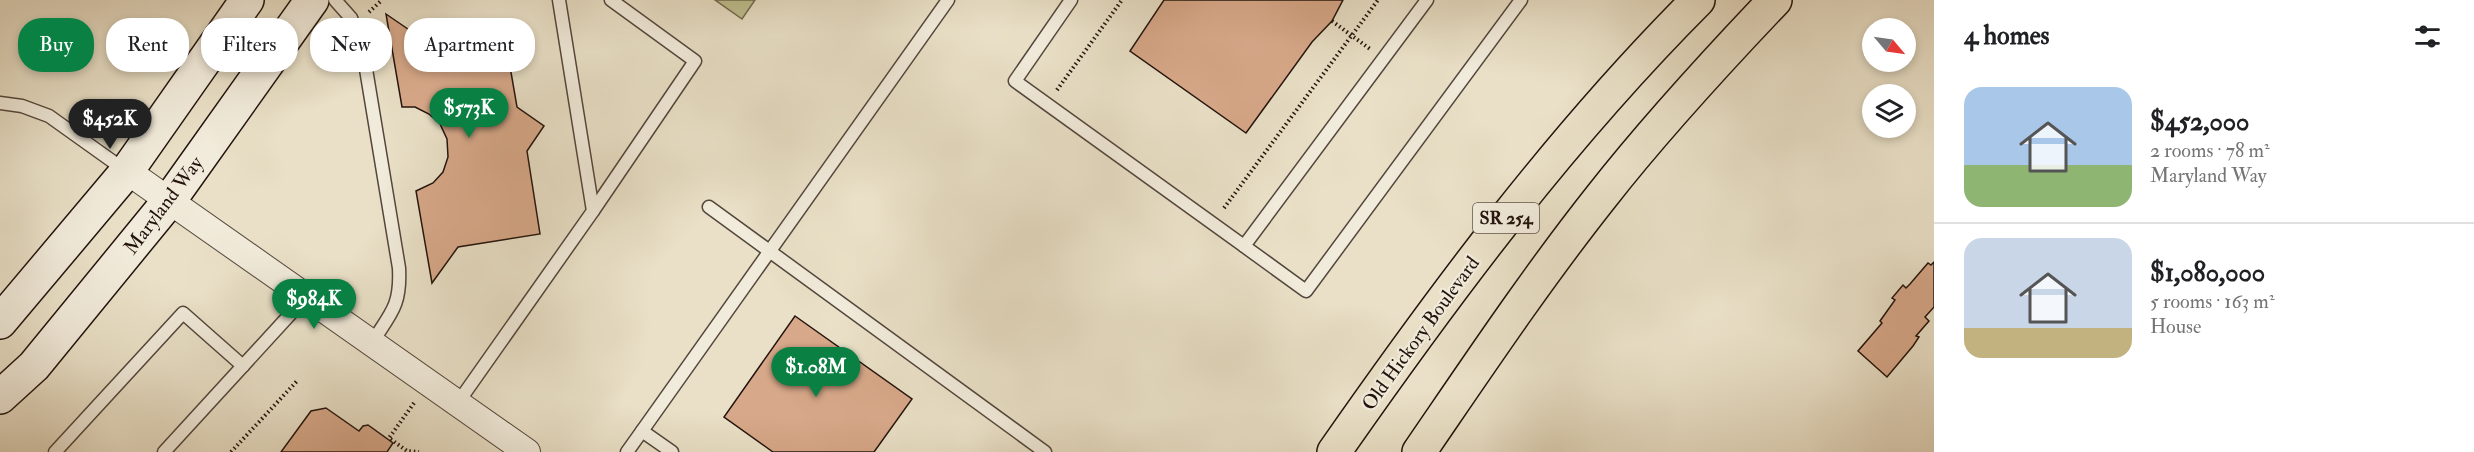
<!DOCTYPE html>
<meta charset="utf-8">
<style>
:root{--surface:#fff;--page:#f2f2f2;--text:#202124;--muted:#757577;--line:#e0e0e0;--accent:#0b8043}
body{margin:0;font-family:"IM FELL Double Pica",serif;background:var(--page);color:var(--text);height:100vh;display:flex;flex-direction:column;font-size:22px;white-space:nowrap}
*{box-sizing:border-box;margin:0}
p{font-size:20px;color:var(--muted)}
.icon{flex:none;width:33px;height:33px;fill:none;stroke:currentColor;stroke-width:2;stroke-linecap:round;stroke-linejoin:round}
.map{position:relative;flex:1;overflow:hidden}
.details{display:flex;flex-direction:column;background:var(--surface);width:540px}
.details>*{flex:none}
.top-card{position:absolute;left:18px;top:18px;width:570px;height:54px;display:flex;gap:12px}
.needle{width:39px;rotate:119deg}
.buttons{position:absolute;left:1862px;top:18px;display:grid;gap:12px}
.buttons a{display:grid;place-items:center;width:54px;height:54px;border-radius:50%;background:var(--surface);box-shadow:0 3px 9px #0003;font-size:30px}
.price{position:absolute;translate:-50% -51px;padding:0 14px;border-radius:21px;background:var(--accent);color:#fff;font-size:20px;line-height:39px;filter:drop-shadow(0 2px 3px #0008)}
.price::after{content:'';position:absolute;left:50%;top:36px;width:18px;height:14px;margin-left:-9px;background:inherit;clip-path:polygon(0 0,100% 0,50% 100%)}
.price.active{background:#222;color:#fff}
ul{padding:0;list-style:none}
li{display:flex;align-items:center;gap:18px;height:150px;padding:0 30px}
li+li{border-top:2px solid var(--line)}
li span{display:grid;place-items:center;flex:none;width:168px;height:120px;border-radius:18px;color:#555}
li>.icon{margin-inline-start:auto}
span .icon{width:72px;height:72px;fill:#fffc;stroke-width:1}
li b{font-size:26px}
h2{display:flex;justify-content:space-between;align-items:center;height:72px;padding:0 30px;font-size:26px}
.pill{padding:0 21px;border-radius:24px;background:var(--surface);box-shadow:0 3px 9px #0003;font-size:21px;line-height:54px}
.pill.active{background:var(--accent);color:#fff}
main{display:flex;flex:1;min-height:0}
.map>svg:first-child{display:block}
.green{fill:#bfc090;stroke:#716a4e;stroke-width:1.5}
.building{fill:#d7a889;stroke:#23130d;stroke-width:1.5}
.lines{fill:none;stroke-linecap:round;stroke-linejoin:round}
.service-casing{stroke:#54463c;stroke-width:15}
.minor-casing{stroke:#54463c;stroke-width:28}
.secondary-casing{stroke:#23130d;stroke-width:36}
.primary-casing{stroke:#23130d;stroke-width:36}
.path{stroke:#23130d;stroke-width:4;stroke-dasharray:1.5 3;stroke-linecap:butt}
.service{stroke:#f1ebdb;stroke-width:12}
.minor{stroke:#f1ebdb;stroke-width:26}
.secondary{stroke:#f1ebdb;stroke-width:33}
.primary{stroke:#e9e0c7;stroke-width:33}
.labels{text-anchor:middle;stroke-width:4.5;stroke-linejoin:round;paint-order:stroke}
.shield{fill:#f1ebdb;stroke:#61544b;stroke-width:1.5}
.shield-label{font-size:18px;font-weight:bold;fill:#23130d}
.street-label{font-size:20px;fill:#23130d;stroke:#f1ebdb}
</style>
<main>
<div class="map">
<svg width="1934" height="452" viewBox="0 0 1934 452">
<rect width="100%" height="100%" fill="#e9e0c7"/>
<filter id="stains"><feTurbulence type="fractalNoise" baseFrequency=".00333" numOctaves="4"/><feColorMatrix values="0 0 0 0 .2 0 0 0 0 .09 0 0 0 0 .02 0 0 0 .5 -.17"/></filter>
<radialGradient id="worn" r=".72"><stop offset=".6" stop-color="#630" stop-opacity="0"/><stop offset="1" stop-color="#630" stop-opacity=".3"/></radialGradient>
<path class="green" d="M715,0H755L742,19Z"/>
<g class="building">
<path d="M1164,0H1343L1332,21L1312,42L1246,133L1130,51Z"/>
<path d="M386,14L424,40L503,26L517,107L544,126L527,151L540,234L458,247L432,283L416,191L433,183L443,172L448,157L447,139L440,124L429,114L415,107H402Z"/>
<path d="M1934,262V307L1925,317L1929,321L1916,336L1919,337L1913,346L1887,377L1858,351L1882,323L1880,321L1895,300L1892,298L1903,285L1906,288L1910,284L1928,263L1931,265Z"/>
<path d="M795,316L912,399L874,452H773L724,417Z"/>
<path d="M326,408L359,431L363,426L368,425L393,443L387,452H281L311,411Z"/>
</g>
<g class="lines">
<defs>
<g id="service">
<path d="M335,0L351,18L362,45L399,268C401,306 391,313 371,344"/>
<path d="M1071,0L1015,81L1244,246"/>
<path d="M1427,0L1244,246L1306,291L1521,0"/>
<path d="M0,103L22,106L49,116L126,171"/>
<path d="M709,207L1045,452"/>
<path d="M593,211L695,61L611,0"/>
<path d="M457,404L593,211L559,0"/>
<path d="M642,431L948,0"/>
<path d="M55,452L183,313L243,366"/>
<path d="M164,452L306,297"/>
<path d="M627,452L642,431L672,452"/>
</g>
<path id="minor" d="M127,171L527,452"/>
<g id="secondary">
<path d="M0,322L127,171L247,0"/>
<path d="M0,397L34,366L169,201L312,0"/>
</g>
<g id="primary">
<path d="M1334,452C1445,293 1561,137 1698,0"/>
<path d="M1419,452C1478,366 1536,279 1601,197C1655,128 1715,63 1775,0"/>
</g>
</defs>
<use href="#service" class="service-casing"/>
<use href="#minor" class="minor-casing"/>
<use href="#secondary" class="secondary-casing"/>
<use href="#primary" class="primary-casing"/>
<g class="path">
<path d="M369,12L382,0"/>
<path d="M1332,21L1370,49"/>
<path d="M1057,90L1122,0"/>
<path d="M1224,208L1378,0"/>
<path d="M414,403L389,438L407,451L419,452"/>
<path d="M231,452L298,380"/>
</g>
<use href="#service" class="service"/>
<use href="#minor" class="minor"/>
<use href="#secondary" class="secondary"/>
<use href="#primary" class="primary"/>
</g>
<g class="labels">
<rect class="shield" x="1473" y="203" width="66" height="30" rx="4.5"/>
<g class="shield-label">
<text x="1506" y="224">SR 254</text>
</g>
<g class="street-label">
<text transform="translate(163 205) rotate(-53)" y="7">Maryland Way</text>
<text transform="translate(1420 333) rotate(-54)" y="7">Old Hickory Boulevard</text>
</g>
</g>
<rect width="100%" height="100%" filter="url(#stains)"/>
<rect width="100%" height="100%" fill="url(#worn)"/>
</svg>
<div class="buttons">
<a><svg class="needle" viewBox="-14 -14 28 28"><path d="M0-13l5 13h-10z" fill="#e53935"/><path d="M0 13l5-13h-10z" fill="#757577"/></svg></a>
<a><svg class="icon" aria-label="layers" viewBox="0 0 24 24"><path d="M12 4l9 5-9 5-9-5zM3 14l9 5 9-5"/></svg></a>
</div>
<b class="price" style="left:469px;top:139px">$573K</b>
<b class="price active" style="left:110px;top:150px">$452K</b>
<b class="price" style="left:314px;top:330px">$984K</b>
<b class="price" style="left:816px;top:398px">$1.08M</b>
<div class="top-card">
<a class="pill active">Buy</a>
<a class="pill">Rent</a>
<a class="pill">Filters</a>
<a class="pill">New</a>
<a class="pill">Apartment</a>
</div>
</div>
<section class="details">
<h2>4 homes<svg class="icon" aria-label="filters" viewBox="0 0 24 24"><path d="M4 7h16M4 17h16"/><circle cx="9" cy="7" r="2"/><circle cx="15" cy="17" r="2"/></svg></h2>
<ul>
<li><span style="background:linear-gradient(#a9c7e8 65%,#8fb573 0)"><svg class="icon" aria-label="home" viewBox="0 0 24 24"><path d="M3 11l9-7 9 7M6 9v11h12V9"/></svg></span><div><b>$452,000</b><p>2 rooms · 78 m²</p><p>Maryland Way</p></div></li>
<li><span style="background:linear-gradient(#c9d6e8 75%,#c2b280 0)"><svg class="icon" aria-label="home" viewBox="0 0 24 24"><path d="M3 11l9-7 9 7M6 9v11h12V9"/></svg></span><div><b>$1,080,000</b><p>5 rooms · 163 m²</p><p>House</p></div></li>
</ul>
</section>
</main>
